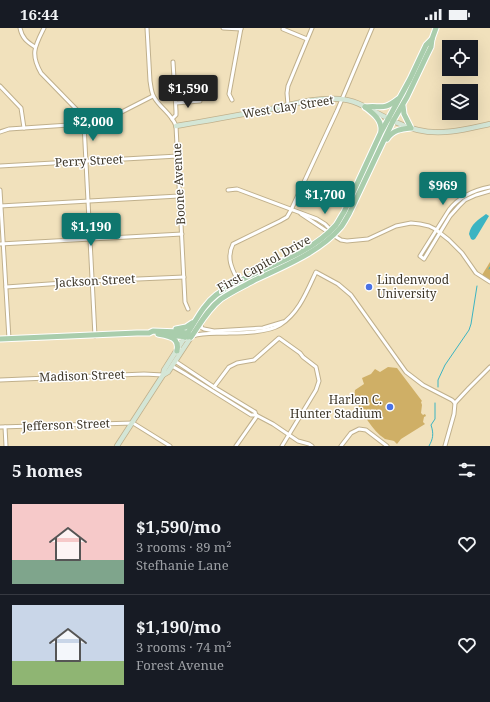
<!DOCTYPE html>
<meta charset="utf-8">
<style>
:root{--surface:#171b24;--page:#20242c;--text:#f1f3f6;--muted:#9ea1a6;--line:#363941;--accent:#0f766e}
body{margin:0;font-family:"Noto Serif",serif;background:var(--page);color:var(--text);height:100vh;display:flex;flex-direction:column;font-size:15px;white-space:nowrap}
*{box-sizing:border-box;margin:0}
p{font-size:13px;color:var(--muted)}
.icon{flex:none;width:22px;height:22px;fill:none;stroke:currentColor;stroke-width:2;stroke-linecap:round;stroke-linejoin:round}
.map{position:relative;height:418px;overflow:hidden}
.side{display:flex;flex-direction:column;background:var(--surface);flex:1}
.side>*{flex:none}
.fabs{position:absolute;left:442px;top:12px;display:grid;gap:8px}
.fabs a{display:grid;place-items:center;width:36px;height:36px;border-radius:0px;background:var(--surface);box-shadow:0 4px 16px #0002;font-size:20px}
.price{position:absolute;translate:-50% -34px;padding:0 9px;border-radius:4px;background:var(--accent);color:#fff;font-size:13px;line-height:26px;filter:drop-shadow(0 1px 2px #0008)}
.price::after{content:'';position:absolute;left:50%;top:24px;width:12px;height:9px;margin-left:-6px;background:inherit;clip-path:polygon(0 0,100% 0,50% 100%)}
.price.current{background:#222;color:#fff}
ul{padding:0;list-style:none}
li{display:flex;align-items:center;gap:12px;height:100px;padding:0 12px}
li+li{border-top:1px solid var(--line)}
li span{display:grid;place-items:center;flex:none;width:112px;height:80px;border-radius:0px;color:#555}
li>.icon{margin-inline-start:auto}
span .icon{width:48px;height:48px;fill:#fffc;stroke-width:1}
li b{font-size:17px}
h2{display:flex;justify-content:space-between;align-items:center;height:48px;padding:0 12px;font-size:17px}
.status{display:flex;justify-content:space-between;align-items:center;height:28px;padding:0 20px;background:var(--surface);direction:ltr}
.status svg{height:11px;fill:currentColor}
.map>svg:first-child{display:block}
.green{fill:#cfaf66}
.water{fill:#3bb4c2}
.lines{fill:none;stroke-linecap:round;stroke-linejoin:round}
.stream{stroke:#3bb4c2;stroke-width:1}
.street-casing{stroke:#c0b08c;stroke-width:5}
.secondary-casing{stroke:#c0b08c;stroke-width:6}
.primary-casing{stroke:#fff;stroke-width:7}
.street{stroke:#fff;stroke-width:3}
.secondary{stroke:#d4e6d6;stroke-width:4.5}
.primary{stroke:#a9cdac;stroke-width:5}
.poi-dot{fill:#4a72e5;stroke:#fff;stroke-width:1.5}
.labels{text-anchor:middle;stroke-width:3;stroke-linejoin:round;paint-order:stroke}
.street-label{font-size:12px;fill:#3f382a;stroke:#fff}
.poi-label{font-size:12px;fill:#3f382a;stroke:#fff;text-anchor:start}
</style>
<div class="status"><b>16:44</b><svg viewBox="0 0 49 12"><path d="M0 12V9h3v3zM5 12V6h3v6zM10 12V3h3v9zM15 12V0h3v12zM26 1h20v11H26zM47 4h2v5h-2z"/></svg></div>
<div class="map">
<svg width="490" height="418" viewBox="0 0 490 418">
<rect width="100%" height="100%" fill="#f1e1bc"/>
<g class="green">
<path d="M490,234V253L482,247Z"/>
<path d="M388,339L397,340L422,373L421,374L422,377L421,385L423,387L425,386L426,388L424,389L423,394L425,396L401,411L397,416L394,413C392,412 387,412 385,411C371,402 363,384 354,371L355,362L364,356L362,350L371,346L375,341L380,344Z"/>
</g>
<path class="water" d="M486,186L489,188L477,208L475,211L473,212L471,211L469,206C471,196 478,192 486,186Z"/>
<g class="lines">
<g class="stream">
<path d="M489,241L490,239"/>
<path d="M438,359V352L445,337L469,302L471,296L477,258"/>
<path d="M429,418C433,411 434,406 431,397L435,391V375"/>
</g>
<defs>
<g id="street">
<path d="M20,0C22,10 27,14 35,19"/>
<path d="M44,0C35,18 30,26 41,45L79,84L84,96L95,308"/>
<path d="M147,0L150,53C151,58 151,64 154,69C160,80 172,86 176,98L185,274L188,281"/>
<path d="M223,0L241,1"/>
<path d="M283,1L307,11"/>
<path d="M0,58L21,80L24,100"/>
<path d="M232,72L229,66L241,0"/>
<path d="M176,75L200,73"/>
<path d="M288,77L287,65L288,58L312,0"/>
<path d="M172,91L176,87V83L173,34"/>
<path d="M0,104L9,101L84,96L110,90L153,68"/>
<path d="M0,138L178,128"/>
<path d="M490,159C474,162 459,169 449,182L420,228L424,231L450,188L459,178L465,172L476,167L490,163"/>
<path d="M0,162L9,311"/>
<path d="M228,162L237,161L317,191L325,196L332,203"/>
<path d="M0,178L179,168"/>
<path d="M301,186L328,204L341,212L347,213L368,211L396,198L411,195L420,196L429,198L435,201L449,212L462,225L476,245L490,254"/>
<path d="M0,216L182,206"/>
<path d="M6,259L92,253L184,249"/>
<path d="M241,259C234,244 225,232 233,216L280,193L287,189L291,182L337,83L372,0"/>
<path d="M200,296L202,300L204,301L214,303L263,300L283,294"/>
<path d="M193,308C204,304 217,306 229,305C243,305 269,304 280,297C299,285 307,263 316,244L338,256L351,267L406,344L423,357L452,372L455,375"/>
<path d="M172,338L184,345L251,387H256L255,384L217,361L175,333"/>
<path d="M0,352L144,346L163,347"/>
<path d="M214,359L229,339L237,335L254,332L279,310L300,325L303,329L316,339L319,353L316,362L282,418"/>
<path d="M256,387L273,396L298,413L309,416L312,418"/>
<path d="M0,399L133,395L170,418"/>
<path d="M5,399L6,418"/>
<path d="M236,418L257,388"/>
<path d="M341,418L351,405L359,401L366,402L387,418"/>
<path d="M445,418L454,386L455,375L469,360L490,339"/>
</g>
<g id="secondary">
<path d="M176,98C207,93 239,87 271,81C293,76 318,69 340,71C357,72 372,83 387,90C397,95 408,100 418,102C442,108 467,101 490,96"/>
<path d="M163,347L164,342L185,309"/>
<path d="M117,418L163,347L168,344L191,309"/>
</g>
<g id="primary">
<path d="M365,79C381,77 383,83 398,71"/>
<path d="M365,79C374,86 382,92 381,103"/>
<path d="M387,111C393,102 401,101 411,100L404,86L403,78"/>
<path d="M176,301L186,299L192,295"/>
<path d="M158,306C168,308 180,309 177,323"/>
<path d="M166,307L188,309"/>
<path d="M185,309C195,295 202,278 216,267C229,257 243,251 258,244C285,232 316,220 336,197C339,193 341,188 344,184L381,104L410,51L426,17L432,11"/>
<path d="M191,309C200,296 208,281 221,271C231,264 242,259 253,253C282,239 319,225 341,199C344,195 346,191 349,186L393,93L407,69L427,27L431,19L432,11L436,0"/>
<path d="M0,311L137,305H149L153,303L180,304L187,305L189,307"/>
</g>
</defs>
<use href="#street" class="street-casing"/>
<use href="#secondary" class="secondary-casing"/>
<use href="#primary" class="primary-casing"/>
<use href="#street" class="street"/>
<use href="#secondary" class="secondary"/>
<use href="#primary" class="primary"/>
</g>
<g class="poi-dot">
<circle cx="369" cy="259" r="4"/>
<circle cx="390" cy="379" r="4"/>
</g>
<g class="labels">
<g class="street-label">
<text transform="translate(288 79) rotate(-9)" y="4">West Clay Street</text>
<text transform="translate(89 133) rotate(-3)" y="4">Perry Street</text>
<text transform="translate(179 156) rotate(-93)" y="4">Boone Avenue</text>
<text transform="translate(264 236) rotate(-29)" y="4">First Capitol Drive</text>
<text transform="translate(95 253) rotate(-3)" y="4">Jackson Street</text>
<text transform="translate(82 348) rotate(-2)" y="4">Madison Street</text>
<text transform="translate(66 397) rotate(-2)" y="4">Jefferson Street</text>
</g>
<g class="poi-label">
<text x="377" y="256">Lindenwood<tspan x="377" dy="14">University</tspan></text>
<text x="382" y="376" text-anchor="end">Harlen C.<tspan x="382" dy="14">Hunter Stadium</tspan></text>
</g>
</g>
</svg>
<div class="fabs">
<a><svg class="icon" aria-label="locate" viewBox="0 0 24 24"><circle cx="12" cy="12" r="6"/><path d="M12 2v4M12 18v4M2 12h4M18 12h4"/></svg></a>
<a><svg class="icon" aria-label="layers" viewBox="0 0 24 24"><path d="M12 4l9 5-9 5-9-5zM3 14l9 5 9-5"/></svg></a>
</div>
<b class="price current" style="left:188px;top:81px">$1,590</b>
<b class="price" style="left:93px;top:114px">$2,000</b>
<b class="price" style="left:443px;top:178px">$969</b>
<b class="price" style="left:325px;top:187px">$1,700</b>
<b class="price" style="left:91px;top:219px">$1,190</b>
</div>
<section class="side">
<h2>5 homes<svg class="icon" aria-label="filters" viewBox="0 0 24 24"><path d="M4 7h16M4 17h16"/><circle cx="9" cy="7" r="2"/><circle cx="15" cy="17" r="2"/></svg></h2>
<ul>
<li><span style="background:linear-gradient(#f6c9c9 70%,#7fa58c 0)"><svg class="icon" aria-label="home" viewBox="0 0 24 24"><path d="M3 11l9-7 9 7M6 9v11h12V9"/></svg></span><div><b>$1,590/mo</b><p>3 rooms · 89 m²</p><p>Stefhanie Lane</p></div><svg class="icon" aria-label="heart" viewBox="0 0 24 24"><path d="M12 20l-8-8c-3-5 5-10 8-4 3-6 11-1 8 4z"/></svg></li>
<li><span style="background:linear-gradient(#c9d6e8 70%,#8fb573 0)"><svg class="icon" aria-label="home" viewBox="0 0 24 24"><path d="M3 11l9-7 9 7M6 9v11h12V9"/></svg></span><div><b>$1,190/mo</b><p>3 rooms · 74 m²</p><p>Forest Avenue</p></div><svg class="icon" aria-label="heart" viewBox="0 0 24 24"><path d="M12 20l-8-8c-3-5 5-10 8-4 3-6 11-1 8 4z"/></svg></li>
</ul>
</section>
